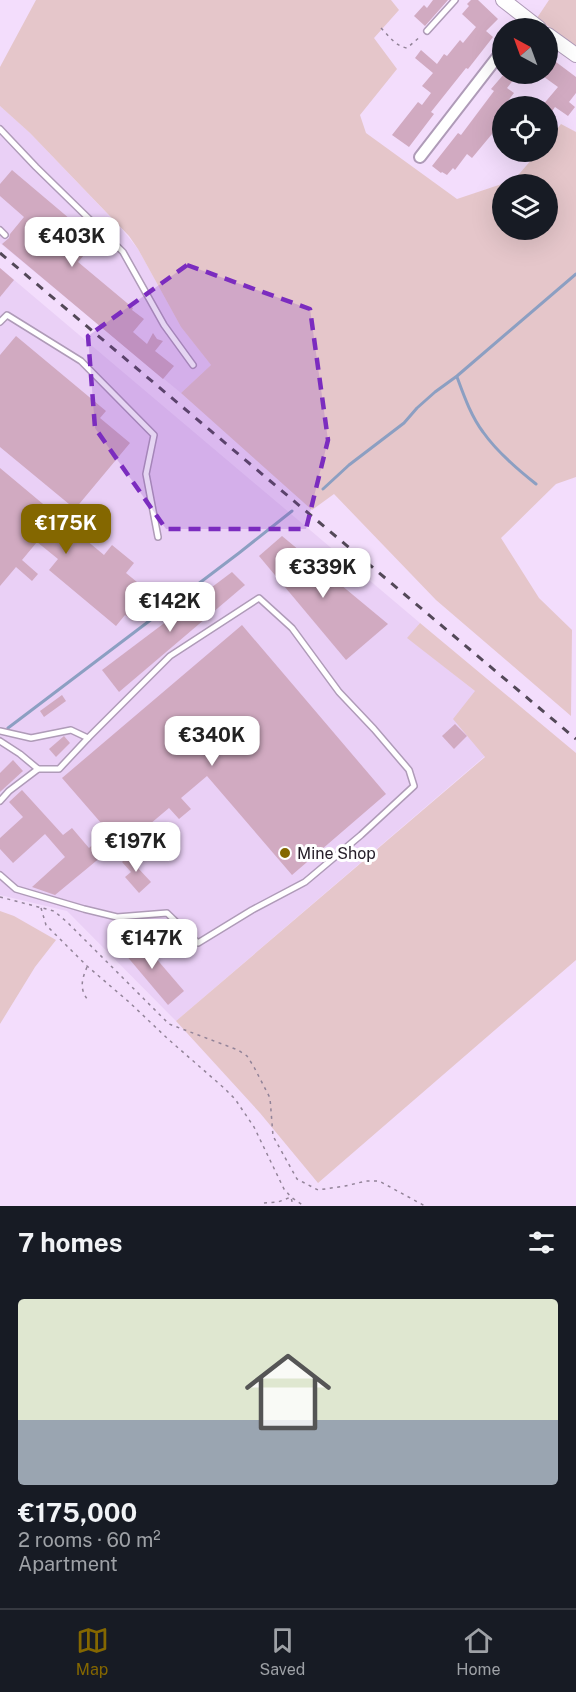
<!DOCTYPE html>
<meta charset="utf-8">
<style>
:root{--surface:#171b24;--page:#20242c;--text:#f1f3f6;--muted:#9ea1a6;--line:#363941;--accent:#846700}
body{margin:0;font-family:"Public Sans",sans-serif;background:var(--page);color:var(--text);height:100vh;display:flex;flex-direction:column;font-size:22px;white-space:nowrap}
*{box-sizing:border-box;margin:0}
p{font-size:20px;color:var(--muted)}
.icon{flex:none;width:33px;height:33px;fill:none;stroke:currentColor;stroke-width:2;stroke-linecap:round;stroke-linejoin:round}
.map{position:relative;height:1206px;overflow:hidden}
.drawer{display:flex;flex-direction:column;background:var(--surface);flex:1}
.drawer>*{flex:none}
.needle{width:39px;rotate:319deg}
.tools{position:absolute;left:492px;top:18px;display:grid;gap:12px}
.tools a{display:grid;place-items:center;width:66px;height:66px;border-radius:50%;background:var(--surface);box-shadow:0 6px 24px #0002;font-size:30px}
.price{position:absolute;translate:-50% -51px;padding:0 14px;border-radius:12px;background:#fff;color:#222;font-size:20px;line-height:39px;filter:drop-shadow(0 2px 3px #0008)}
.price::after{content:'';position:absolute;left:50%;top:36px;width:18px;height:14px;margin-left:-9px;background:inherit;clip-path:polygon(0 0,100% 0,50% 100%)}
.price.on{background:var(--accent);color:#fff}
ul{padding:0;list-style:none}
li{display:grid;align-content:center;gap:12px;height:318px;padding:0 18px}
li+li{border-top:2px solid var(--line)}
li span{display:grid;place-items:center;height:186px;border-radius:6px;color:#555}
li>.icon{margin-inline-start:auto}
span .icon{width:108px;height:108px;fill:#fffc;stroke-width:1}
li b{font-size:26px}
h2{display:flex;justify-content:space-between;align-items:center;height:72px;padding:0 18px;font-size:26px}
.dock{display:flex;justify-content:space-around;align-items:center;height:84px;border-top:2px solid var(--line);background:var(--surface);font-size:16px;color:var(--muted)}
.dock a{display:grid;justify-items:center;gap:3px}
.dock .on{color:var(--accent)}
.map>svg:first-child{display:block}
.built{fill:#ead0f6}
.green{fill:#e5c6ca;fill-rule:evenodd}
.lines{fill:none;stroke-linecap:round;stroke-linejoin:round}
.stream{stroke:#8c9fc2;stroke-width:3}
.building{fill:#d1aac1}
.service-casing{stroke:#af9bb8;stroke-width:8}
.minor-casing{stroke:#af9bb8;stroke-width:14}
.secondary-casing{stroke:#af9bb8;stroke-width:16}
.path{stroke:#928398;stroke-width:1.5;stroke-dasharray:3 4.5;stroke-linecap:butt}
.service{stroke:#fff;stroke-width:5}
.minor{stroke:#fff;stroke-width:10}
.secondary{stroke:#fff;stroke-width:14}
.rail{stroke:#534858;stroke-width:3;stroke-dasharray:8 8;stroke-linecap:butt}
.marked{fill:#7b2cbf;fill-opacity:0.2;stroke:#7b2cbf;stroke-width:4.5;stroke-dasharray:12 8;stroke-linejoin:round}
.poi-dot{fill:#846700;stroke:#fff;stroke-width:2}
.labels{text-anchor:middle;stroke-width:6;stroke-linejoin:round;paint-order:stroke}
.poi-label{font-size:16px;fill:#251d28;stroke:#fff;text-anchor:start}
</style>
<div class="map">
<svg width="576" height="1206" viewBox="0 0 576 1206">
<rect width="100%" height="100%" fill="#f3ddfc"/>
<g class="built">
<path d="M0,106L30,133L120,227L138,249L181,327L211,365L181,393L0,243Z"/>
<path d="M0,268L420,623L408,638L475,691L485,756L176,1021L67,911L0,895Z"/>
</g>
<g class="green">
<path d="M36,0H391L399,10L374,38L397,69L360,115L366,133L457,199L514,180L538,152H548V140L561,124L576,132V477L556,484L501,538L539,598L572,630L571,716L436,600L334,494L312,510L181,393L211,365L181,327L138,249L129,236L30,133L0,106V67ZM502,184H548V230H502Z"/>
<path d="M549,0H576V47L537,18Z"/>
<path d="M420,623L576,753V960L318,1183L260,1113L176,1021L485,757L453,719L475,691L407,638Z"/>
<path d="M0,911L14,916L56,940L35,967L0,1024Z"/>
</g>
<g class="lines">
<g class="stream">
<path d="M457,377C464,396 471,416 483,432C497,452 517,469 536,484"/>
<path d="M323,489L349,465L404,423L417,408L435,392L457,376L576,274"/>
<path d="M8,728L239,553L292,511"/>
</g>
</g>
<g class="building">
<path d="M433,0H448L425,26L414,16L424,5L427,8Z"/>
<path d="M471,0H478L498,19L486,31L493,37L468,69L466,68L431,112L434,114L409,147L392,135L418,102L422,105L431,93L422,86L433,73L415,58L421,50L437,64L444,54L447,56L460,40L463,43L476,27L462,14L469,6L467,4Z"/>
<path d="M548,56L576,77V93L569,102L575,107L568,116L555,107L548,117V106H542L558,87L540,74H548Z"/>
<path d="M504,74H518L507,88L514,93L507,102L512,106H502V122L472,158L467,154L455,170L453,168L447,175L442,172L441,173L432,166L458,133L461,135L494,91L491,89Z"/>
<path d="M12,170L96,241L78,262L133,308L132,310L144,319L133,332L147,344L153,333L157,339L163,341L155,351L174,366L163,379L2,244L9,238L10,234L24,217L0,196V184Z"/>
<path d="M0,268L14,280L0,297Z"/>
<path d="M16,336L106,411L100,418L130,443L75,509L0,447V355Z"/>
<path d="M0,468L104,555L112,545L134,563L126,573L154,596L133,621L125,615L116,626L49,570L58,559L37,542L22,560L38,574L32,581L16,567L0,586Z"/>
<path d="M282,536L388,624L346,660L259,556Z"/>
<path d="M232,572L245,585L119,692L102,670Z"/>
<path d="M242,625L386,794L292,875L207,776L181,798L191,809L179,819L169,808L150,824L170,847L159,856L136,828L55,895L32,887L65,857L45,834L13,863L0,849V838L23,817L9,802L22,790L63,835L72,828L89,848L108,831L62,778Z"/>
<path d="M62,695L66,701L44,717L40,711Z"/>
<path d="M455,724L467,736L454,749L442,736Z"/>
<path d="M64,736L70,743L56,757L49,749Z"/>
<path d="M13,760L23,771L0,792V773Z"/>
<path d="M133,852L142,863L137,867L151,882L139,893L125,877L131,872L122,862Z"/>
<path d="M136,935L184,991L168,1005L120,948Z"/>
</g>
<g class="lines">
<defs>
<g id="service">
<path d="M427,31L455,0"/>
<path d="M0,129L36,167L123,252L164,325L193,365"/>
<path d="M0,230L5,235"/>
<path d="M0,322L7,315L81,361L154,435L146,474L158,537"/>
<path d="M0,731L31,738L71,730L88,738L59,769H38L20,754L0,741"/>
<path d="M0,801L9,791L38,769"/>
<path d="M0,875L16,889L84,909L117,917L167,913L198,943L252,910L305,882L361,835L414,786L409,770L374,729L339,692L292,628L259,598L170,656L88,738"/>
</g>
<g id="minor">
<path d="M521,28L527,20"/>
<path d="M420,157L502,51"/>
</g>
<g id="secondary">
<path d="M503,0L539,28"/>
<path d="M548,35L576,55"/>
</g>
</defs>
<use href="#service" class="service-casing"/>
<use href="#minor" class="minor-casing"/>
<use href="#secondary" class="secondary-casing"/>
<g class="path">
<path d="M381,28C389,36 395,46 407,48L421,36"/>
<path d="M0,897L54,911L67,922L169,1024L238,1050L247,1056L254,1067L270,1098L273,1136L297,1179L318,1190L345,1186L366,1181H379L425,1206"/>
<path d="M41,908L46,925L87,966L129,1002L168,1039L224,1088L235,1099L254,1127L284,1189L291,1197L304,1206"/>
<path d="M87,967C82,979 79,989 88,1000"/>
<path d="M264,1203L278,1202L291,1197L293,1206"/>
</g>
<use href="#service" class="service"/>
<use href="#minor" class="minor"/>
<use href="#secondary" class="secondary"/>
<path class="rail" d="M0,253L576,739"/>
</g>
<path class="marked" d="M187,265L310,309L328,440L306,529H166L95,428L88,336Z"/>
<circle class="poi-dot" cx="285" cy="853" r="6"/>
<g class="labels">
<g class="poi-label">
<text x="297" y="859">Mine Shop</text>
</g>
</g>
</svg>
<div class="tools">
<a><svg class="needle" viewBox="-14 -14 28 28"><path d="M0-13l5 13h-10z" fill="#e53935"/><path d="M0 13l5-13h-10z" fill="#9ea1a6"/></svg></a>
<a><svg class="icon" aria-label="locate" viewBox="0 0 24 24"><circle cx="12" cy="12" r="6"/><path d="M12 2v4M12 18v4M2 12h4M18 12h4"/></svg></a>
<a><svg class="icon" aria-label="layers" viewBox="0 0 24 24"><path d="M12 4l9 5-9 5-9-5zM3 14l9 5 9-5"/></svg></a>
</div>
<b class="price" style="left:72px;top:268px">€403K</b>
<b class="price on" style="left:66px;top:555px">€175K</b>
<b class="price" style="left:323px;top:599px">€339K</b>
<b class="price" style="left:170px;top:633px">€142K</b>
<b class="price" style="left:212px;top:767px">€340K</b>
<b class="price" style="left:136px;top:873px">€197K</b>
<b class="price" style="left:152px;top:970px">€147K</b>
</div>
<section class="drawer">
<h2>7 homes<svg class="icon" aria-label="filters" viewBox="0 0 24 24"><path d="M4 7h16M4 17h16"/><circle cx="9" cy="7" r="2"/><circle cx="15" cy="17" r="2"/></svg></h2>
<ul>
<li><span style="background:linear-gradient(#dfe7d0 65%,#9aa5b1 0)"><svg class="icon" aria-label="home" viewBox="0 0 24 24"><path d="M3 11l9-7 9 7M6 9v11h12V9"/></svg></span><div><b>€175,000</b><p>2 rooms · 60 m²</p><p>Apartment</p></div></li>
</ul>
</section>
<nav class="dock">
<a class="on"><svg class="icon" aria-label="map" viewBox="0 0 24 24"><path d="M3 6l6-2 6 2 6-2v14l-6 2-6-2-6 2zM9 4v14M15 6v14"/></svg>Map</a>
<a><svg class="icon" aria-label="saved" viewBox="0 0 24 24"><path d="M7 4h10v16l-5-4-5 4z"/></svg>Saved</a>
<a><svg class="icon" aria-label="home" viewBox="0 0 24 24"><path d="M3 11l9-7 9 7M6 9v11h12V9"/></svg>Home</a>
</nav>
